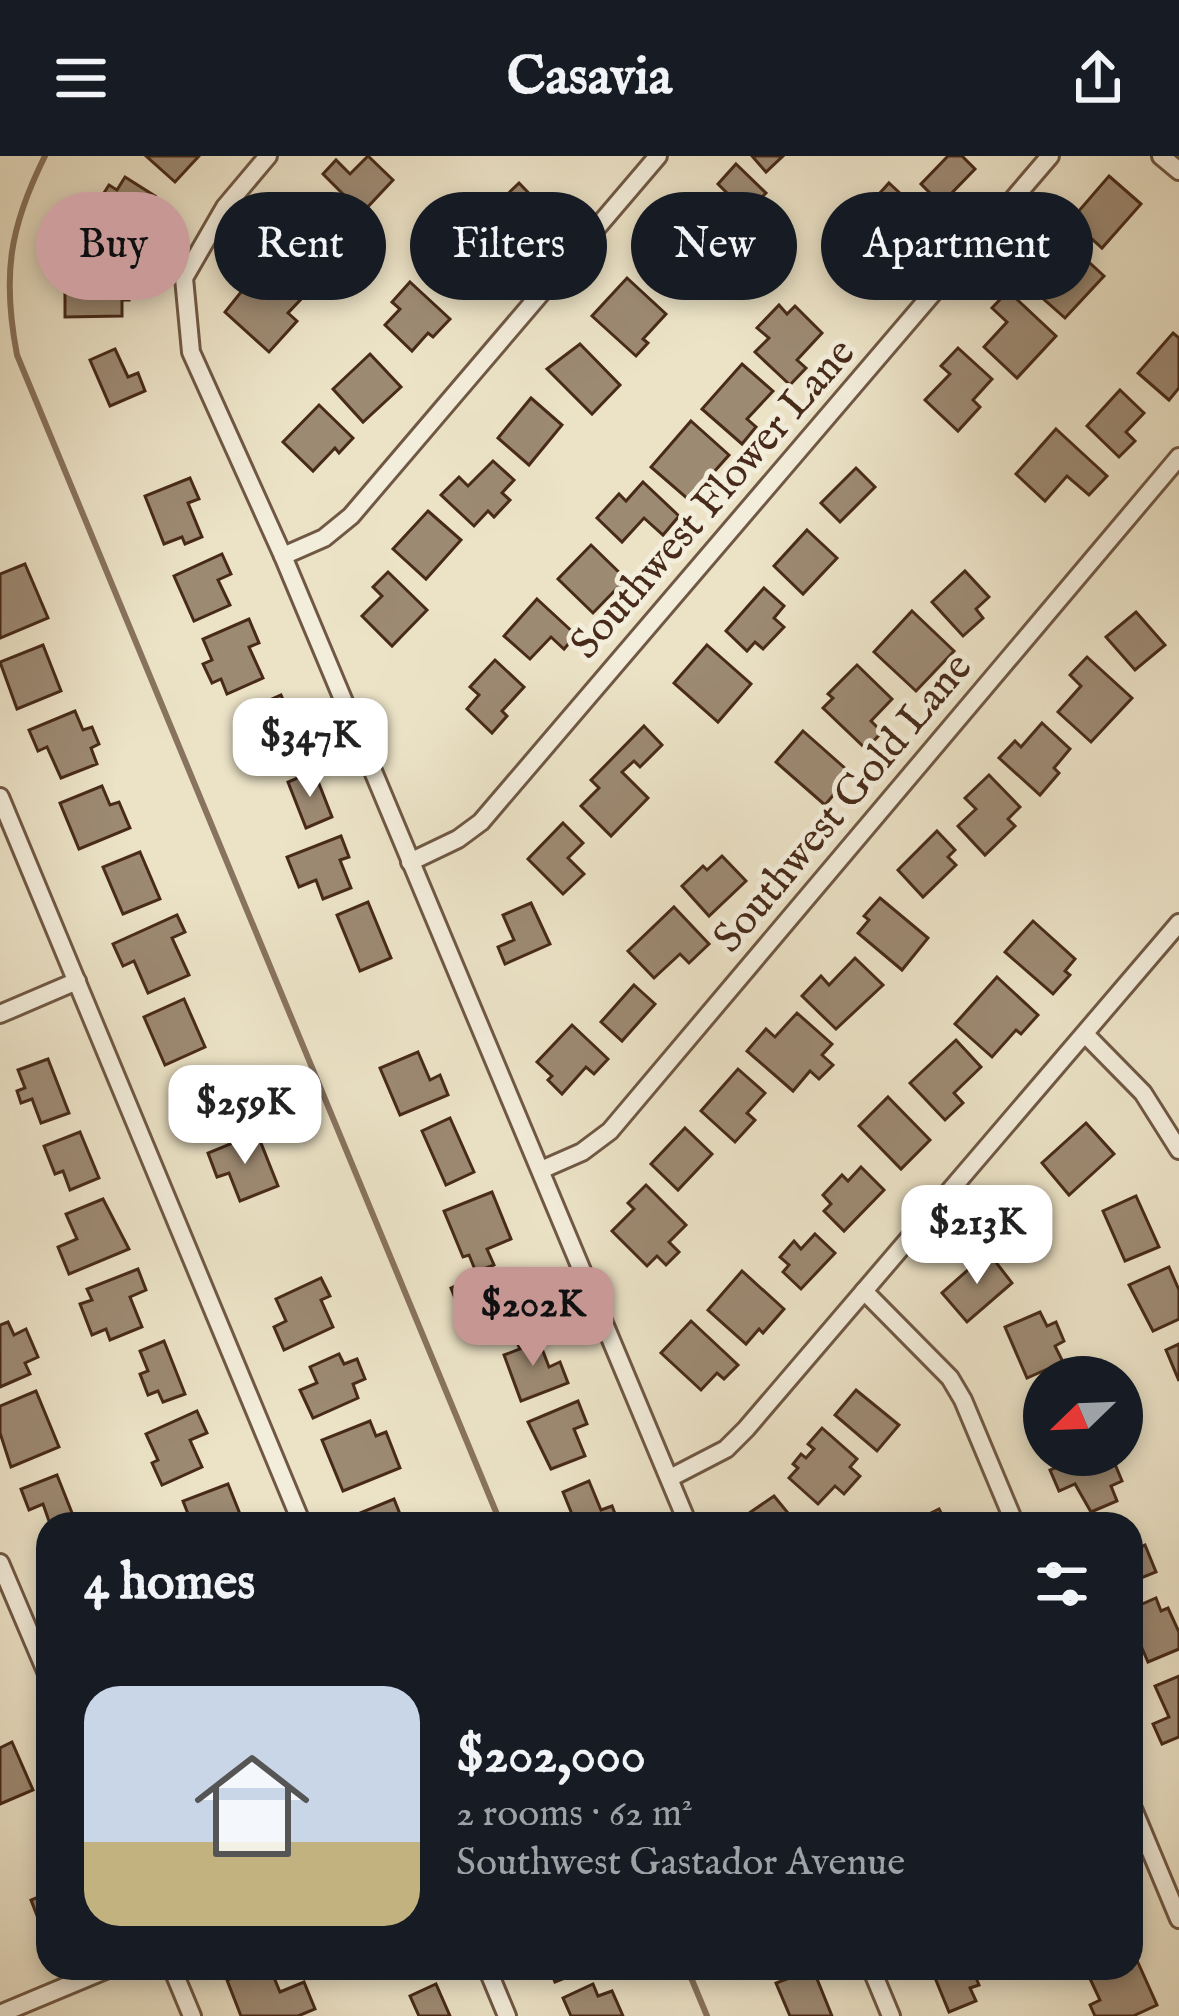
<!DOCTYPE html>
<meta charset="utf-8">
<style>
:root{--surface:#171b24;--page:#242831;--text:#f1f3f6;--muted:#9ea1a6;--accent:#c59692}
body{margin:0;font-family:"IM FELL English",serif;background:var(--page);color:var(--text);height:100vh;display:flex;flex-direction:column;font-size:45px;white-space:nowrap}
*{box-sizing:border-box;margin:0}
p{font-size:39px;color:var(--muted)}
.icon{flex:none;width:66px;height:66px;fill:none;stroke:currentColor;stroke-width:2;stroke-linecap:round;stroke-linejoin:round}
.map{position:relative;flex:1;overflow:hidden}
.panel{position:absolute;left:36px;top:1356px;width:1107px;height:468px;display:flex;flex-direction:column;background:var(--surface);border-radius:36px;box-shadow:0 6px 18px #0003}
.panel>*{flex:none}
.top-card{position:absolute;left:36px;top:36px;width:1107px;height:108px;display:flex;gap:24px}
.needle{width:78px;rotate:247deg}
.buttons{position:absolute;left:1023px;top:1200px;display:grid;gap:24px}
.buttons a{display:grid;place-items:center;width:120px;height:120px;border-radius:50%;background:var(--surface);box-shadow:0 6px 18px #0003;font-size:60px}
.price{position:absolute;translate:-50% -102px;padding:0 27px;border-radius:24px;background:#fff;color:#222;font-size:39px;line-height:78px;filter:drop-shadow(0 3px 6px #0008)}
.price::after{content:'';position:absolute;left:50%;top:72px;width:36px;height:27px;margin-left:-18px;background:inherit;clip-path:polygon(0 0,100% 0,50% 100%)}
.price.current{background:var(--accent);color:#111}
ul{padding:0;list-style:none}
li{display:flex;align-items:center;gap:36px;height:300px;padding:0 48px}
li span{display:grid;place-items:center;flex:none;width:336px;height:240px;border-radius:36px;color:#555}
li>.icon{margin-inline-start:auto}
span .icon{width:144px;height:144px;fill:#fffc;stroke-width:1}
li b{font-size:51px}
h2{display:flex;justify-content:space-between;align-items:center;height:144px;padding:0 48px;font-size:51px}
.chip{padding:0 42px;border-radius:54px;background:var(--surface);box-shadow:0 6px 18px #0003;font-size:42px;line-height:108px}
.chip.current{background:var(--accent);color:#111}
header{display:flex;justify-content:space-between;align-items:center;height:156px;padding:0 48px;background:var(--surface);font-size:54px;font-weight:700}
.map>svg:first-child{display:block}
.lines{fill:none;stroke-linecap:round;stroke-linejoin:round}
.stream{stroke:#88735e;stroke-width:6}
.building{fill:#9d8a73;stroke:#472a19;stroke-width:3}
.street-casing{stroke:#705844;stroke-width:22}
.street{stroke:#f3eddb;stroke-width:16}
.labels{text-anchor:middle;stroke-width:10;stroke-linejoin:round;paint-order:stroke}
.street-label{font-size:42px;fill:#472a19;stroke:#f3eddb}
</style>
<header><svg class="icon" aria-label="menu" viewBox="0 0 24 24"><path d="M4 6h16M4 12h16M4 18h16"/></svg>Casavia<svg class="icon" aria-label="share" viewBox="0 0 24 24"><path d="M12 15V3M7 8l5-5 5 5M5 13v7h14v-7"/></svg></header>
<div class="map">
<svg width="1179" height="1860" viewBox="0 0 1179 1860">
<rect width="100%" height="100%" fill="#ece3c7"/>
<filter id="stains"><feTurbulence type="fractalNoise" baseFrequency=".00167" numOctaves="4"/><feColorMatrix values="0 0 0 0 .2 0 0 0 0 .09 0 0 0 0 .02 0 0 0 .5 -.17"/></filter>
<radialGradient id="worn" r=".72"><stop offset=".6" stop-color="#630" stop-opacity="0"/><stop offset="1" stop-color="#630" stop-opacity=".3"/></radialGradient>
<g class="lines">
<g class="stream">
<path d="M45,0C9,72 2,120 17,199L501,1368"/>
<path d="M687,1812L707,1860"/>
</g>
</g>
<g class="building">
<path d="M146,0H199L175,26Z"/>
<path d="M368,0L393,24L362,57L323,18L336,4L350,18Z"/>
<path d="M752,0H783L766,16Z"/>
<path d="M948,0H962L975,13L941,48L921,28Z"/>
<path d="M736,8L766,37L755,48L766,58L738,87L707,56L726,36L718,28Z"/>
<path d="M1109,20L1141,48L1102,92L1071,64Z"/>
<path d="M125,21L155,40L136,69L146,75L133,95L86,65L109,29L117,34Z"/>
<path d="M519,27L547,56L532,70L524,62L507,78L487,58Z"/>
<path d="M889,27L929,64L887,111L834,62L847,48L860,59Z"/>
<path d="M313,44L348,76L337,87L332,82L301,116L266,84L281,68L287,72Z"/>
<path d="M467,74L495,100L461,135L434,110L443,101L435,94L449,79L456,86Z"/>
<path d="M685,74L713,99L702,112L713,122L698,139L690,131L681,141L641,106L657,88L666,96Z"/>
<path d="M1068,87L1104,120L1065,162L1022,124L1036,108L1043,114Z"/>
<path d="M266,105L304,140L288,157L297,165L269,196L225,156Z"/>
<path d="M65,119H129V144H122V160L65,161Z"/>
<path d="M627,122L666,158L643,183L648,187L636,200L592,160Z"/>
<path d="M410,126L450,163L433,181L428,177L412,195L385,169L400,153L392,146Z"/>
<path d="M1008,135L1056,180L1017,222L984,191L1007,166L992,152Z"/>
<path d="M779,149L787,158L795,150L822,177L797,204L806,212L790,229L755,196L769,182L757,172Z"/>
<path d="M1173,177L1179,182V232L1169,244L1138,217Z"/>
<path d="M580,188L620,229L592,258L547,213Z"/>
<path d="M958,192L992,223L973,244L980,251L958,275L925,244L950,218L941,210Z"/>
<path d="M115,193L128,221L138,217L145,235L110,250L90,204Z"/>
<path d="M370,198L401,231L363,266L333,233Z"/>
<path d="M742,208L773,235L747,263L756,271L742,288L702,253Z"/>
<path d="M1120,234L1144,257L1126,276L1135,285L1119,301L1087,270Z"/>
<path d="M531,242L562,269L529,309L498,282Z"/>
<path d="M319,249L353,282L339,297L335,292L313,315L283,286Z"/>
<path d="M691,265L729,299L689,344L651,311Z"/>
<path d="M1056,273L1107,320L1089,339L1067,320L1045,345L1016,318Z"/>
<path d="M493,305L514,324L502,337L510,344L494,361L488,355L474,370L441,339L459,321L468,330Z"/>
<path d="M856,312L875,331L840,366L821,347Z"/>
<path d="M190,322L199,343L188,347L202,381L185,388L182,381L164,388L145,340Z"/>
<path d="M643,326L679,360L663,379L644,362L622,386L597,362L619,338L626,345Z"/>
<path d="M428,355L461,384L426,423L393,393Z"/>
<path d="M807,374L837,402L803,438L774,410Z"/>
<path d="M591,389L626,423L593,457L558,423Z"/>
<path d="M222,398L231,418L218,424L230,449L194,465L174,420Z"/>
<path d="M25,408L48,462L0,482V418Z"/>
<path d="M965,415L989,441L976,453L983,462L963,480L932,446Z"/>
<path d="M388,416L427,454L392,490L362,460L382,440L373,431Z"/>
<path d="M764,432L784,450L774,462L784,471L763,493L755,486L747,495L726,475Z"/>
<path d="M537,443L576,479L564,493L551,481L530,503L504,480Z"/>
<path d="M912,455L954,495L916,535L874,496Z"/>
<path d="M1136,456L1165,489L1135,514L1106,481Z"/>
<path d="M249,463L259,487L249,491L263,522L227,538L221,523L212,527L203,508L212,504L203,483Z"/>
<path d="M43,489L61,535L17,553L0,506Z"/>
<path d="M707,489L751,528L718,566L674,527Z"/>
<path d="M1087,501L1132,542L1091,586L1058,556L1081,530L1070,519Z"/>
<path d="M495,504L524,531L502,555L507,560L492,577L467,553L479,539L470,531Z"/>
<path d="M857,509L892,543L871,565L882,576L866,593L823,552L833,542L828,538Z"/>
<path d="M281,539L301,584L257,603L238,558Z"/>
<path d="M75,555L83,574L92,571L99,588L91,592L97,608L61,622L47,591L38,595L29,574Z"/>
<path d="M1042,567L1070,593L1054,612L1059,617L1040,639L999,602L1015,585L1021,591Z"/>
<path d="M644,570L662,589L640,611L634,605L622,616L648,642L611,680L581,650L599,632L591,624Z"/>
<path d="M803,575L847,614L835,627L840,631L825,649L776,606Z"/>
<path d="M314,615L332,661L306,672L288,626Z"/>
<path d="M989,619L1020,651L1008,663L1015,670L985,699L958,670L976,653L965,642Z"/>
<path d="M102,630L110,649L119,646L130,672L79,693L60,647Z"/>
<path d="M563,667L583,687L568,702L584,718L563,738L528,703Z"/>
<path d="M937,675L955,694L948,701L956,709L923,741L898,714Z"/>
<path d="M341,680L349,701L340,704L351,732L323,743L316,724L299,731L287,701Z"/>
<path d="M140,696L160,743L123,758L103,711Z"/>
<path d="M722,700L746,725L709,760L682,730L703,710L707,714Z"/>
<path d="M880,742L928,782L902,814L858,777L869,764L864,760Z"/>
<path d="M368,746L391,802L360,815L337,759Z"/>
<path d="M531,747L550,788L505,808L498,791L514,784L503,759Z"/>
<path d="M674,751L709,788L689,807L680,798L654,822L628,795Z"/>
<path d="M177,759L185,776L172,782L189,819L148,837L134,805L123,810L113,788Z"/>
<path d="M1033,765L1075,803L1065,815L1070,819L1053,838L1005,796Z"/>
<path d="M855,802L883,829L836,873L802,840L821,820L829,829Z"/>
<path d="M997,821L1038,859L1021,878L1016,874L992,901L955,868Z"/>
<path d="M634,829L655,848L622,885L601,866Z"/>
<path d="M184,843L205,891L165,909L144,861Z"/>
<path d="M797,857L832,888L822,899L833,909L819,923L810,915L793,935L747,895L766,873L775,881Z"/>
<path d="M572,869L608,903L594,918L586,911L562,938L548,924L552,920L537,906Z"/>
<path d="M956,884L981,911L954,937L963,947L945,964L910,927Z"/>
<path d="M418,896L430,924L440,919L448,939L400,959L380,912Z"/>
<path d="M48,903L69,957L41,967L32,943L21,947L17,935L25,932L18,914Z"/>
<path d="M738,913L765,937L747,957L755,964L735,986L701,955Z"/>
<path d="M215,915L236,963L195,980L175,932Z"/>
<path d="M888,941L930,984L901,1013L859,970Z"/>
<path d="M450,962L474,1016L446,1029L422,975Z"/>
<path d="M1086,967L1114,998L1069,1039L1042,1007Z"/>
<path d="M685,972L712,998L678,1034L651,1008Z"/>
<path d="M80,976L99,1022L70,1034L63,1015L55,1018L44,990Z"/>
<path d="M257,977L278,1030L240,1045L229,1017L217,1021L208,997Z"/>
<path d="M861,1011L884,1034L844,1075L824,1055L831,1048L823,1039L842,1019L848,1025Z"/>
<path d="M646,1029L686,1069L669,1086L679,1096L666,1109L657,1100L647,1110L612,1075L634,1053L628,1047Z"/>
<path d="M492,1036L511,1083L487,1093L494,1109L476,1116L469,1099L463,1101L444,1055Z"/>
<path d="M1136,1040L1159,1091L1125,1105L1103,1055Z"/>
<path d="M103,1043L129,1093L69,1118L58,1091L77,1083L66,1058Z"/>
<path d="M815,1078L835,1097L801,1133L783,1116L789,1109L780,1101L794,1085L801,1093Z"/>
<path d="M988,1096L1012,1127L967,1166L942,1137Z"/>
<path d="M1169,1111L1179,1134V1163L1153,1175L1129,1129Z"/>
<path d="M138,1113L146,1134L130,1141L142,1171L110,1184L106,1173L92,1179L80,1148L92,1144L87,1133Z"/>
<path d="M742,1115L784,1153L763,1177L759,1173L746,1188L708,1154Z"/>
<path d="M321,1122L330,1140L321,1144L333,1171L284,1194L274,1171L286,1165L276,1143Z"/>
<path d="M469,1124L475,1140L489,1134L496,1152L464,1165L451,1132Z"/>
<path d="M1040,1156L1047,1170L1056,1166L1064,1185L1055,1190L1063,1206L1027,1222L1005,1171Z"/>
<path d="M691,1165L738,1209L724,1223L717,1217L701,1234L661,1197Z"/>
<path d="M8,1166L14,1179L26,1173L38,1201L25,1207L30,1218L0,1231V1169Z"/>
<path d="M536,1177L549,1211L560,1206L568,1227L521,1245L504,1199L520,1193L516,1184Z"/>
<path d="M164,1185L185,1238L163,1246L158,1235L148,1239L140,1218L148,1215L140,1195Z"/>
<path d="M1179,1188V1225L1166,1194Z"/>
<path d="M339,1198L344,1208L357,1203L365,1223L353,1228L358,1242L313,1262L300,1234L317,1227L310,1211Z"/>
<path d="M856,1234L899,1269L877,1295L835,1259Z"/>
<path d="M36,1235L59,1291L11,1311L0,1277V1250Z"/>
<path d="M578,1245L587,1268L574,1273L585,1300L551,1313L528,1266Z"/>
<path d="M197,1255L207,1277L190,1284L202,1311L162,1329L152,1307L158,1304L146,1278Z"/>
<path d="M370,1265L376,1280L386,1276L400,1312L343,1335L322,1284Z"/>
<path d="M822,1272L857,1303L850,1311L860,1320L844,1338L835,1330L818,1348L789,1322L798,1312L793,1308L801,1298L806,1302L814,1293L808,1288Z"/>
<path d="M1085,1299H1100L1103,1305L1112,1301L1122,1325L1111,1330L1117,1345L1091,1356L1075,1328L1059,1335L1050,1314Z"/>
<path d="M57,1319L74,1362L50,1368L43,1348L29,1354L21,1333Z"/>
<path d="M589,1325L601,1354L612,1350L619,1368H576L563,1336Z"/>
<path d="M228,1328L244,1368H192L183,1345Z"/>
<path d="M774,1340L797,1368H742L745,1365L742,1362Z"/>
<path d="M394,1343L404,1368H358L355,1359Z"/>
<path d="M939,1353L947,1368H909Z"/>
<path d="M1145,1389L1156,1416L1131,1426V1395Z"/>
<path d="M1156,1442L1161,1455L1168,1452L1179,1476V1493L1148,1506L1135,1476L1131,1478V1453Z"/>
<path d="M1179,1520V1581L1162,1588L1153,1568L1169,1561L1155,1530Z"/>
<path d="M12,1586L33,1634L0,1648V1592Z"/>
<path d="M48,1737V1788L31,1744Z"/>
<path d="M1131,1791L1157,1849L1133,1860H1095L1090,1849L1100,1844L1085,1812H1131Z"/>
<path d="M258,1812H270L280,1836L304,1826L315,1853L298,1860H241L227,1824Z"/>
<path d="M549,1812H584L585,1814L555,1826Z"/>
<path d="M931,1812H972L979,1829L970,1832L976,1845L949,1856Z"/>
<path d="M813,1813L832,1860H790L776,1827Z"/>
<path d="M436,1828L450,1860H419L410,1840Z"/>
<path d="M593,1828L598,1840L612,1835L623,1860H571L563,1842Z"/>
</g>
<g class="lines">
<defs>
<g id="street">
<path d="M268,0L225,51L184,122L191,196L283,400L688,1368"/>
<path d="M1161,0L1179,15"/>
<path d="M283,400L324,382L351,360L658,0"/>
<path d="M0,641L302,1368"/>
<path d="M410,706L458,683L481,666L1050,0"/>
<path d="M0,858L77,825"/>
<path d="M1086,879L1143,937L1179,994"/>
<path d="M541,1014L582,996L610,975L1179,301"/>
<path d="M864,1135L950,1222L963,1244L1015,1368"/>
<path d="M670,1322L726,1293L746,1273L1179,767"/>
<path d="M0,1407L48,1520"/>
<path d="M1131,1648L1179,1763"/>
<path d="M172,1812L192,1860"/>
<path d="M487,1812L507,1860"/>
<path d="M871,1812L891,1860"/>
<path d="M0,1858L110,1812"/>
</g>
</defs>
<use href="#street" class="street-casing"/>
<use href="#street" class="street"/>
</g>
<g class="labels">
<g class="street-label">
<text transform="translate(711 341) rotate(-49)" y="15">Southwest Flower Lane</text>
<text transform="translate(841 645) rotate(-50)" y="15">Southwest Gold Lane</text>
</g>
</g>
<rect width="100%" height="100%" filter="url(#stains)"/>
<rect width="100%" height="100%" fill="url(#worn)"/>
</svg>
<div class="buttons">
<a><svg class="needle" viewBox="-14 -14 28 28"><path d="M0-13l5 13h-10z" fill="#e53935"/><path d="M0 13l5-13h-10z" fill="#9ea1a6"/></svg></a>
</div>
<b class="price" style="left:310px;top:644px">$347K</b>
<b class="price" style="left:245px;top:1011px">$259K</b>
<b class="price" style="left:977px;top:1131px">$213K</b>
<b class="price current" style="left:533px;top:1213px">$202K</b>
<div class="top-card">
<a class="chip current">Buy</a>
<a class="chip">Rent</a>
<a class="chip">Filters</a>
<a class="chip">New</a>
<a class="chip">Apartment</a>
</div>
<section class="panel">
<h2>4 homes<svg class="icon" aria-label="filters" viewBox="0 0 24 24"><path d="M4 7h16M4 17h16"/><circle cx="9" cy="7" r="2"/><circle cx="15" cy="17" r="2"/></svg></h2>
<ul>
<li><span style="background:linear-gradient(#c9d6e8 65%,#c2b280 0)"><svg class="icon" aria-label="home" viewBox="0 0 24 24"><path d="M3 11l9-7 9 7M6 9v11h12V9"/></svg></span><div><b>$202,000</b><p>2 rooms · 62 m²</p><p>Southwest Gastador Avenue</p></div></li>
</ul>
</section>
</div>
